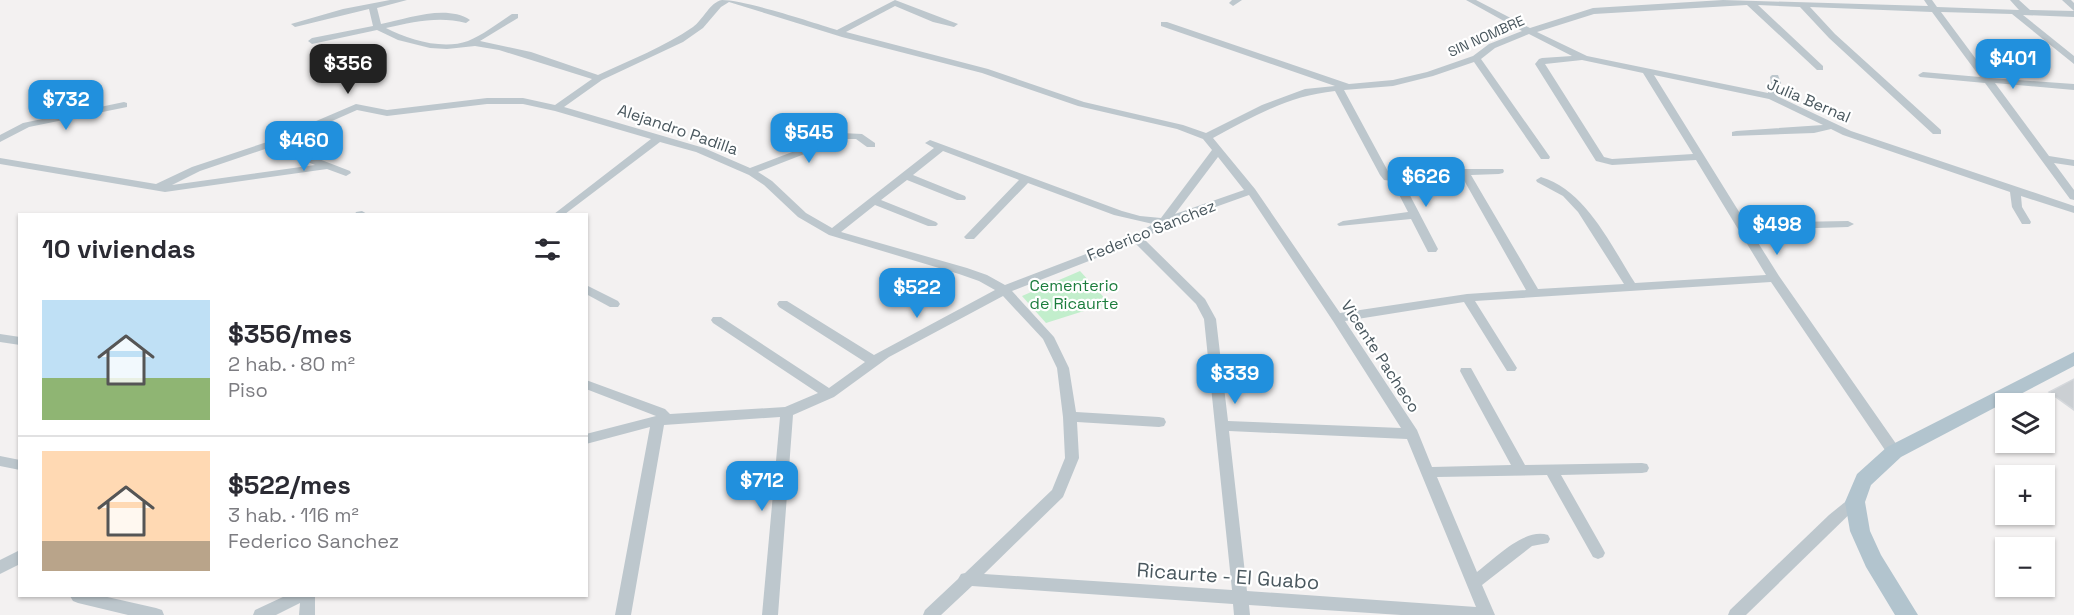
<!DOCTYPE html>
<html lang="es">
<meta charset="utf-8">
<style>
:root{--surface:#fff;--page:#f2f2f3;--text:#2b2b33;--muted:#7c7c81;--line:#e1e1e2;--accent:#2190dd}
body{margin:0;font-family:"Space Grotesk",sans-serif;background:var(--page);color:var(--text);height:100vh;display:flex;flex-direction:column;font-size:22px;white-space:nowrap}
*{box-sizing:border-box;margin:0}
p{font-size:20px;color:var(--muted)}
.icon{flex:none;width:33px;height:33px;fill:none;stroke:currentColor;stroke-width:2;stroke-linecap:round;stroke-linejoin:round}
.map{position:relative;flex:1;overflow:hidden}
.details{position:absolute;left:18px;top:213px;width:570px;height:384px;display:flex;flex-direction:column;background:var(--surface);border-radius:0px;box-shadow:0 2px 4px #0004}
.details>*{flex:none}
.tools{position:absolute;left:1995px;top:393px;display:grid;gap:12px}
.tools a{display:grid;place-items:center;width:60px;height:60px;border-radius:0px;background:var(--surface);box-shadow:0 2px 4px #0004;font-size:30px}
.price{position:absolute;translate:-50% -51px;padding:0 14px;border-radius:12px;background:var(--accent);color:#fff;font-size:20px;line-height:39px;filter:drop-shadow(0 2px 3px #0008)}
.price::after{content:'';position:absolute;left:50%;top:36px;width:18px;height:14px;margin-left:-9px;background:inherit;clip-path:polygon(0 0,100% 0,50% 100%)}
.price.on{background:#222;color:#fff}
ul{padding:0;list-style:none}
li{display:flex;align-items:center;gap:18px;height:150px;padding:0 24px}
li+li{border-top:2px solid var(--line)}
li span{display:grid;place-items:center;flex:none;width:168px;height:120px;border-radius:0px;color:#555}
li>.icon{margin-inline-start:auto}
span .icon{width:72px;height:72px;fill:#fffc;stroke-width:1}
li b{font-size:26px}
h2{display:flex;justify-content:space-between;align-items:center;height:72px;padding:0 24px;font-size:26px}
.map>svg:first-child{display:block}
.green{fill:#c2eecc}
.building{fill:#cbcfd3;stroke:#d5d8dc;stroke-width:1.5}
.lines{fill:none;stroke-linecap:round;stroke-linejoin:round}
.minor{fill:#bdc7cd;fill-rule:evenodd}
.major{fill:#b2c4ce;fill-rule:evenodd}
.labels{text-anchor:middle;stroke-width:4.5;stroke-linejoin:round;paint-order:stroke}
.far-street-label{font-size:14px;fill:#49575e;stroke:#fff}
.street-label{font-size:16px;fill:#49575e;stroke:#fff}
.park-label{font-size:16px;fill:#1c7d3d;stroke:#fff}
.near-street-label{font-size:20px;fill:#49575e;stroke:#fff}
</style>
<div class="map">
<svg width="2074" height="615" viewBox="0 0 2074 615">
<rect width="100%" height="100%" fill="#f3f1f1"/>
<path class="green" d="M1080,271L1109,303L1046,323L1022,296Z"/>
<path class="building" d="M2074,379V410L2049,392Z"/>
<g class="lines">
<g class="minor">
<path d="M390,0H407L377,8L381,24C407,19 446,4 470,20L466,23C438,16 414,22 386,28C409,40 443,50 468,41C483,35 498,23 512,14H518V18L480,41L531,52L598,75C630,60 664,47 693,27C703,20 710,2 722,0C745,0 812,22 837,30L895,0L958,24L954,27L933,22L895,6L846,32L988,69L1084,102L1183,125L1206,133L1262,105L1305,89L1335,86L1161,26V22H1167L1349,84L1393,80L1427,72L1473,56L1489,44L1522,31L1466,0H1476L1530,28L1593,8L1723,0L1928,6L1924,0H1932L1937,7L2019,10L2010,0H2019L2030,10L2074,11V17L2023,15L2074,56V64L2012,14L1941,12L1990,78L2074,84V90L1995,83L2049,156L2074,160V166L2054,163L2074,190V200L2070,199L1985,83L1920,77L1918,75L1923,72L1980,77L1932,12L1810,7L1835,34L1941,130V134H1933L1829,38L1800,7L1758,5L1823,66V70H1817L1747,5L1594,14L1537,32L1587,56L1768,93L1771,83L1770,77L1772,75H1778L1781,83L1777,96L1851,131L2074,206V213L2021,196L2022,207L2031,222L2030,224H2022L2012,207L2010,192L1843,135L1831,129L1814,133L1732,136V132L1736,131L1823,125L1769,99L1654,75L1746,223L1848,221L1854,224L1848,227L1750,230L1779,276L1899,448L1901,452L1899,456L1894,457L1889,456L1771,282L1475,301L1517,368L1515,371H1507L1464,302L1345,321L1417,430L1432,467L1511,465L1460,371L1461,368H1471L1525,465L1642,463L1647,464L1649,468L1647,472L1642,473L1561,475L1603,549L1605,553L1603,557L1598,559L1593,557L1547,475L1437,477L1477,572C1494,559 1525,527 1548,535L1550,539L1548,543L1532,546L1482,585L1495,615H1401L1249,605L1250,615H1234L1233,604L972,586L941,615H923L925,610L958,579L961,574L965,573L1052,490L1065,458L1063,417L1057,368L1043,339L1003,296L889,357L834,397L793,415L778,615H762L780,417L664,425L631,615H615L650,427L586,444V434L656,416L586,389V380L665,409L670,414L785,407L818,393L713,323L711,320L713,317H721L829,388L865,362L779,307L777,304L779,301H787L874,355L995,290L979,281L959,274L829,235L798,217L764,185L749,175L696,152L660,142L565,214H554L651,139L555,111L523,104H487L387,116L357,110L280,144L350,171L351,173L346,176L327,169L165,192L0,164V158L156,184L192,167L267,142L356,104L387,110L487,98H523L555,105L592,79L499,50L475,46L447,49L430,48L398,40L377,30L312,44L308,41L312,38L373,26L369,9L295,27L291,24L343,9ZM729,2L842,37L982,73L1078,106L1177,129L1203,139L1212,150L1161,218L1140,216L1122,211L930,140L925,143L934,148L832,228L806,213L772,181L758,172L843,139H856L867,147H875V143L862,134L842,133L750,168L704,148L564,107L602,80L683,42L703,28L721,7ZM1529,34L1572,56L1542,58L1539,59L1535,64L1596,161L1612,165L1696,160L1766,275L1635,283C1611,246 1586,190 1541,177L1536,180L1537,182L1563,196L1578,212L1624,284L1538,289L1471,175L1499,174L1503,173L1504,171L1503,169H1464L1390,175L1344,90L1393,86L1433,76L1474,62L1541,159H1549L1550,157L1481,59L1495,48ZM1582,60L1643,73L1693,154L1612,159L1604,157L1545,64ZM1335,91L1380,175L1384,180L1392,181L1408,212L1343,221L1337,224L1339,226L1411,219L1428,252H1436L1438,249L1402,180L1461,175L1526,290L1467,294L1340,313L1255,189L1213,138C1254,116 1288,96 1335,91ZM271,147L315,165L172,185L200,171ZM943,151L1019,180L966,235L964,237L966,239H974L1028,183L1114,215L1153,224L1133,236L1005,285L987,275L967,268L841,232L875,205L928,226H936L938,224L936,222L881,200L907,180L957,200H965L966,198L965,196L913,175ZM1218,157L1244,190L1175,214ZM1249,195L1333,321L1401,428L1228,421L1216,319L1205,299L1144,239L1168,224ZM1135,243L1196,304L1204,319L1232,590L984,574L1063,497L1079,458L1077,422L1159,427L1164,426L1166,422L1164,418L1159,417L1076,412L1069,368L1054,337L1012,291ZM1229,431L1407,439L1476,607L1247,591Z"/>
<path d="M1232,0H1242L1233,6L1229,3Z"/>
<path d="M2062,0H2071L2074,3V11Z"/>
<path d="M124,102L127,103V107L29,127L0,142V135L23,123Z"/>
<path d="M362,211L367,214H355L356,212Z"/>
<path d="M586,285L618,301L620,304L618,307H610L586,294Z"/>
<path d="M0,334L20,337V345L0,342Z"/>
<path d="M0,456L20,460V470L0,466Z"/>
<path d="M1855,496L1860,498L1862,502L1746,615H1728L1730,610L1829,515L1850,498Z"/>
<path d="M20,550V564L0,574V560Z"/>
<path d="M70,596H103L156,608L162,610L164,615H128L78,603L73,601Z"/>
<path d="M285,596H315V615H299L300,603L276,615H253L255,610Z"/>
</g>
<path class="major" d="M2074,352V366L1901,457L1871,485L1865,502L1870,531L1881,555L1918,615H1895L1866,567L1850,531L1845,502L1857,474L1887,447Z"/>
</g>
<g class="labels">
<g class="far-street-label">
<text transform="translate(1486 36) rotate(-24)" y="5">SIN NOMBRE</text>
</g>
<g class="street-label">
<text transform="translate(1809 100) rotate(23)" y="6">Julia Bernal</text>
<text transform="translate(678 129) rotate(19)" y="6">Alejandro Padilla</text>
<text transform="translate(1151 230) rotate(-22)" y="6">Federico Sanchez</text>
<text transform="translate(1381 356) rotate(57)" y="6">Vicente Pacheco</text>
</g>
<g class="park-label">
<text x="1074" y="291">Cementerio<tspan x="1074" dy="18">de Ricaurte</tspan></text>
</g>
<g class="near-street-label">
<text transform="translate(1228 576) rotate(4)" y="7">Ricaurte - El Guabo</text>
</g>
</g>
</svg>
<div class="tools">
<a><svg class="icon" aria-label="layers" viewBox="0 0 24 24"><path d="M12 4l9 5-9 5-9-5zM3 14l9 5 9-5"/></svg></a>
<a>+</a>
<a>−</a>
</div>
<b class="price" style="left:2013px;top:90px">$401</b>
<b class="price on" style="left:348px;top:95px">$356</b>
<b class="price" style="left:66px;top:131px">$732</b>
<b class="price" style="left:809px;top:164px">$545</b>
<b class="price" style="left:304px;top:172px">$460</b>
<b class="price" style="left:1426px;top:208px">$626</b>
<b class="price" style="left:1777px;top:256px">$498</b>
<b class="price" style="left:917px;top:319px">$522</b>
<b class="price" style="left:1235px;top:405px">$339</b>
<b class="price" style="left:762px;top:512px">$712</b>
<section class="details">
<h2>10 viviendas<svg class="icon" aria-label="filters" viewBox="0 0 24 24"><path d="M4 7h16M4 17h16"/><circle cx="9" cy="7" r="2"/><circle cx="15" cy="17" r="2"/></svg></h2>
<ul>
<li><span style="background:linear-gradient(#bfe0f5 65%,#8fb573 0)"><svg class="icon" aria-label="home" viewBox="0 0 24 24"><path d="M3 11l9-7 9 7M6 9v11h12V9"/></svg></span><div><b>$356/mes</b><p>2 hab. · 80 m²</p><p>Piso</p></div></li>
<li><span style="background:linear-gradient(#ffd9b3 75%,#b9a48a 0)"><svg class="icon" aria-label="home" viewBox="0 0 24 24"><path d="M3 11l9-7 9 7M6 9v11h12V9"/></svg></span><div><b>$522/mes</b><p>3 hab. · 116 m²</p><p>Federico Sanchez</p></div></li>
</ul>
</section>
</div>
